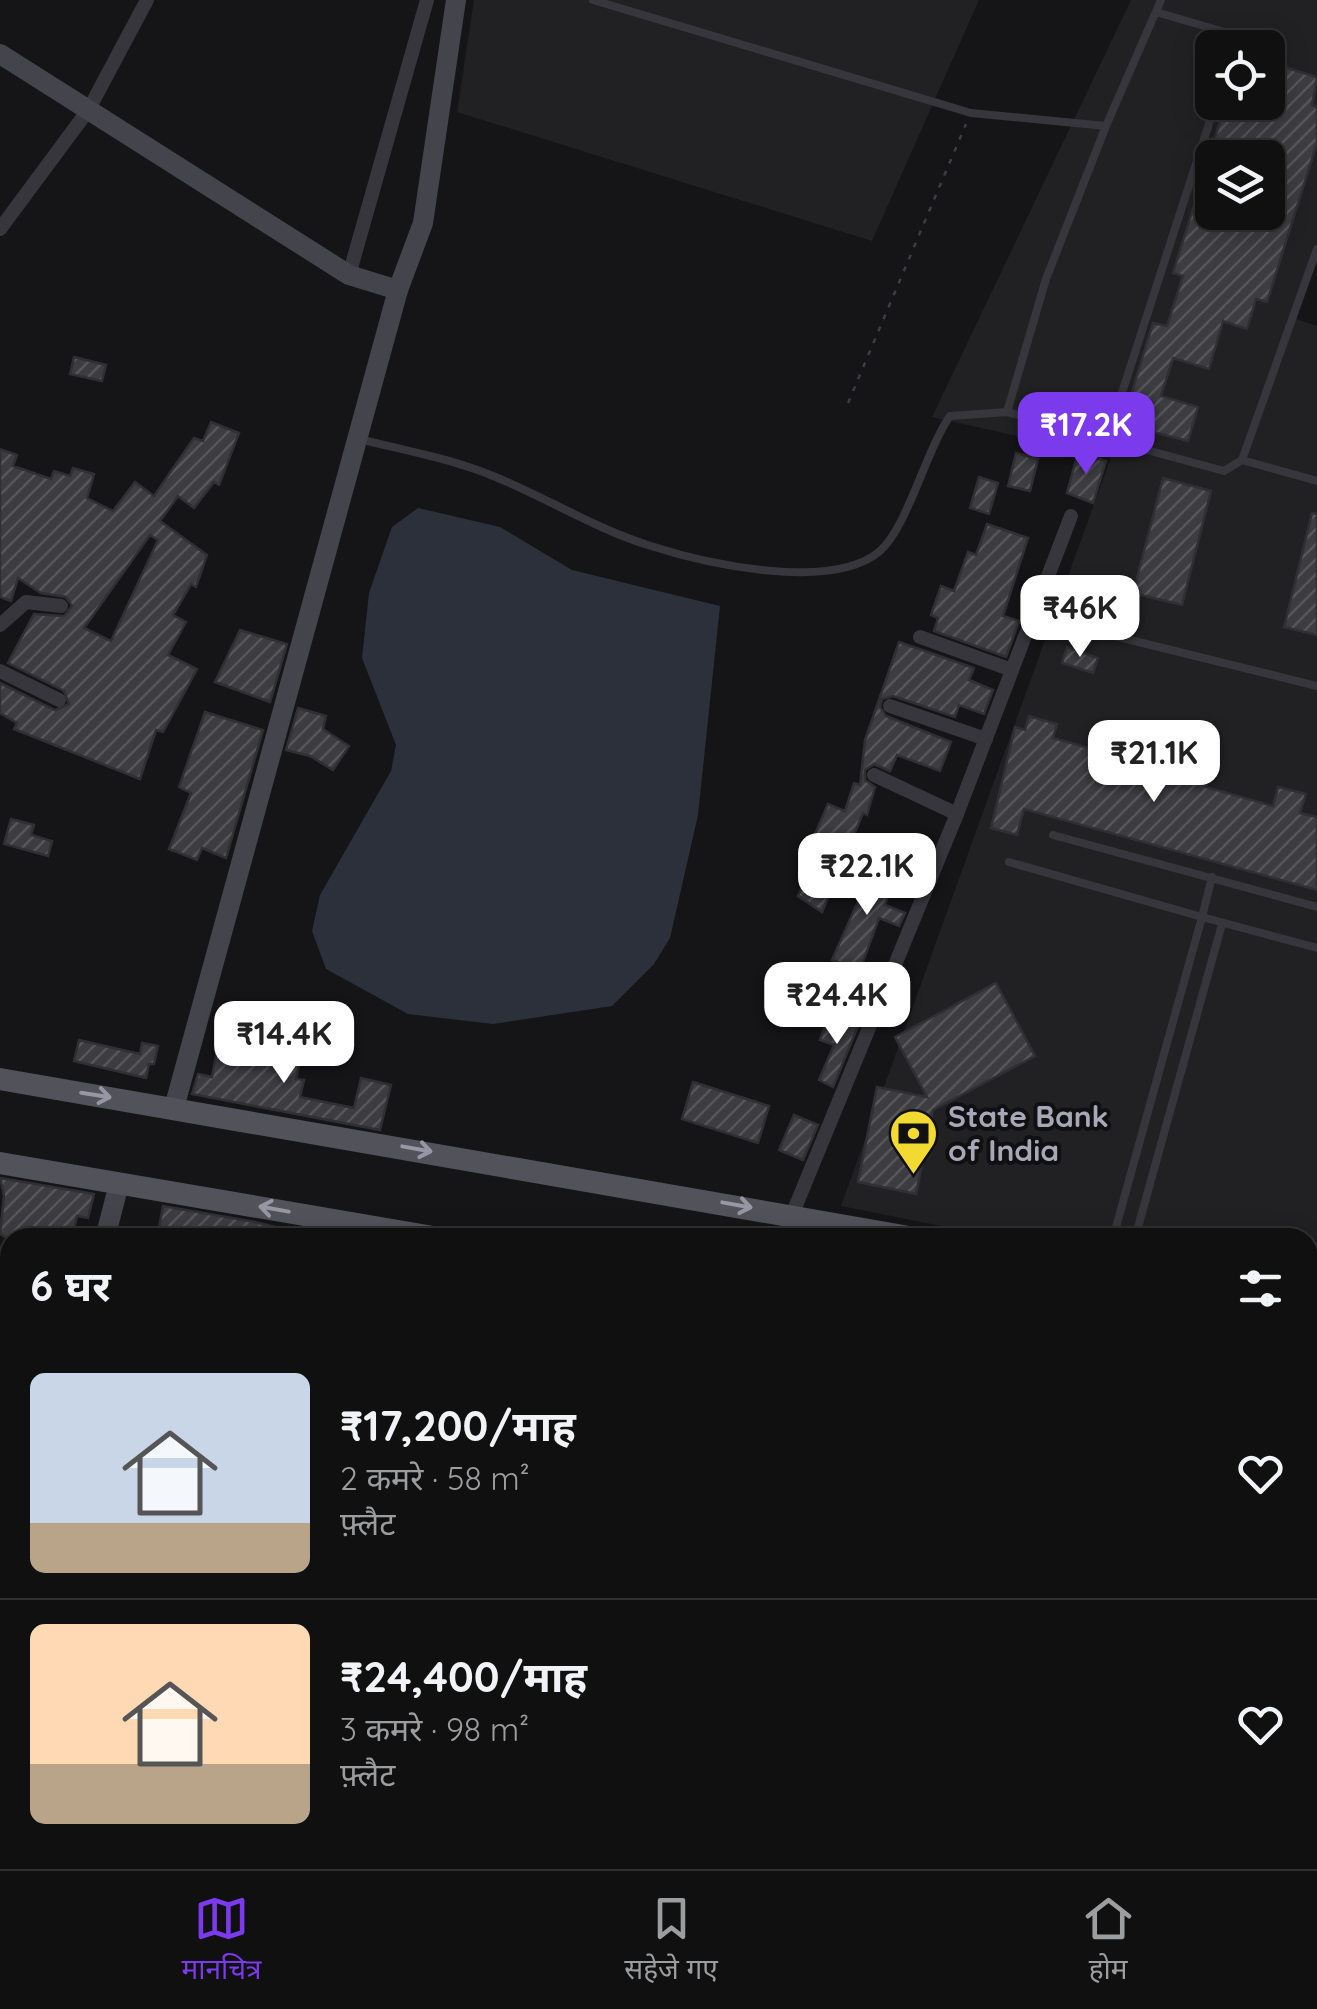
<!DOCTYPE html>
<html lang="hi">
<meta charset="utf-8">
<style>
:root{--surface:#101011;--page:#19191a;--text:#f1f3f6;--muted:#9c9d9f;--line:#303031;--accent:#7c3aed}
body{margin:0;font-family:Quicksand,"Noto Sans Devanagari",sans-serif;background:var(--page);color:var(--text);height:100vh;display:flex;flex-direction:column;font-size:38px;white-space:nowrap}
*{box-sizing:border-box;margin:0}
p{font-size:32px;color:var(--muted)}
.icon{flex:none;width:55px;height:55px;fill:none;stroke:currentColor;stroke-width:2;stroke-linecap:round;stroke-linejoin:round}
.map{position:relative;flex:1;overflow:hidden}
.panel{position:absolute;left:0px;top:1228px;width:1318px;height:642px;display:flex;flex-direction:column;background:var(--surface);border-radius:30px 30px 0 0;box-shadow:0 5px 25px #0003,0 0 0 2px var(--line)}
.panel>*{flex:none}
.tools{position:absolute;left:1195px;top:30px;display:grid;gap:20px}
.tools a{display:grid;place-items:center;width:90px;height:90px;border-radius:15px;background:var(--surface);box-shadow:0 5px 25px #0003,0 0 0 2px var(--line);font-size:50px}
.price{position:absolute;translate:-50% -85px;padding:0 22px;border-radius:20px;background:#fff;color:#222;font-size:32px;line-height:65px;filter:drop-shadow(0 2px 5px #0008)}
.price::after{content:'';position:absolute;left:50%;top:60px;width:30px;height:22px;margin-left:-15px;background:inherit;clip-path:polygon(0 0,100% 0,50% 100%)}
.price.active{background:var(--accent);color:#fff}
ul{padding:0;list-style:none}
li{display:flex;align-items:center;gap:30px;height:250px;padding:0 30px}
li+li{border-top:2px solid var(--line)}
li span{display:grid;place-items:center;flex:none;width:280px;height:200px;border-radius:15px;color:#555}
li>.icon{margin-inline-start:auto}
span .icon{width:120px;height:120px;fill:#fffc;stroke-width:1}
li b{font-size:42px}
h2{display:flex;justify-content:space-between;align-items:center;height:120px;padding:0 30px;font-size:42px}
.tab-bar{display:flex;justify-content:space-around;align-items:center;height:140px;border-top:2px solid var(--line);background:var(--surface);font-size:28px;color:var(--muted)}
.tab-bar a{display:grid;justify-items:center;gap:5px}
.tab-bar .active{color:var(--accent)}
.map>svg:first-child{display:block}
.built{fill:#212124;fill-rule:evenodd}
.water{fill:#2b303b}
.building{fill:url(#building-hatch);stroke:#302f33;stroke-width:2.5;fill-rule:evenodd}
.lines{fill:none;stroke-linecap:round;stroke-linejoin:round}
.path{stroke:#3c3c43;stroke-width:2.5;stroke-dasharray:5 8;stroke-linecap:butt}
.lane{stroke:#36363c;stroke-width:8}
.street{stroke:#36363c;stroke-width:14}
.secondary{stroke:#44444c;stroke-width:20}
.primary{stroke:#52525b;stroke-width:22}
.oneway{stroke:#9697a5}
.labels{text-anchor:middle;stroke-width:8;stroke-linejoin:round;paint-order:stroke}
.poi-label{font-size:30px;font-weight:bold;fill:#a7a8b7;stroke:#101012;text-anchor:start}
</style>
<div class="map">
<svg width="1317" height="1869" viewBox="0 0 1317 1869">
<defs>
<pattern id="building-hatch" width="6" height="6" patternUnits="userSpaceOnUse" patternTransform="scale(2.5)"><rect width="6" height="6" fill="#3c3c41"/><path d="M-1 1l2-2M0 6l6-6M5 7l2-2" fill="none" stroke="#55555a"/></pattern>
</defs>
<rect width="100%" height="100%" fill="#151517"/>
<g class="built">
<path d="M474,0H979L872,241L457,112Z"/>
<path d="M1131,0H1317V246L1291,317L1317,326V1303L1308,1301V1238L996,1237L841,1206L1111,457L932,417ZM1212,48H1268V102H1212ZM1212,158H1268V212H1212Z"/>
</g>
<path class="water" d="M418,508L500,527L572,570L720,606L698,815L670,938L654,964L612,1006L493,1024L408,1014L326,969L312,931L320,895L391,771L396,745L362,658L369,593L392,527Z"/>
<g class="building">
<path d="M1268,62L1317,77L1312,105L1317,107V143L1267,302L1256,299L1247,329L1223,321L1209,369L1173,358L1161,396L1198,407L1188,441L1141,429L1136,419L1125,415L1153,323L1167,326L1183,276L1173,273L1226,102H1268ZM1212,158H1268V212H1212Z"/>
<path d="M74,357L106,365L102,381L70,374Z"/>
<path d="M211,422L239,433L219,485L214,482L194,508L178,496L160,521L207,555L196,587L191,584L173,615L186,622L168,655L197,669L163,732L156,730L140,779L14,729L17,723L0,713V683L55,710L69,704L64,691L8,663L34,614L64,616L72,606L66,597L41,593L18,578L11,601L0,597V449L17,455L13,466L51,479L54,471L70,476L73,468L94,474L87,498L113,511L135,482L154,496L194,438L203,441ZM150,535L158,540L111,641L84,628Z"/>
<path d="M1078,452L1106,461L1093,503L1067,493Z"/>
<path d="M1016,453L1038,459L1030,491L1008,486Z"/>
<path d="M979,477L998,483L989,514L970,508Z"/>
<path d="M1163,478L1211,491L1182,605L1133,593Z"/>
<path d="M1312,513L1317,514V635L1284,627Z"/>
<path d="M987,524L1028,538L1003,616L1019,621L1006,657L934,631L938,618L931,615L941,586L954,591L968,552L976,555Z"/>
<path d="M240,630L287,644L270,702L215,682Z"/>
<path d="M899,642L974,668L969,680L993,690L984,714L959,705L955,717L893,696L882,699L880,707L886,716L951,742L940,771L897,755L890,771L874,764L865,770V780L875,787L867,815L863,813L854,835L844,840L845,858L822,912L798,896L808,874L817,877L832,842L815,834L828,804L845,811L854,783L860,785L865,740Z"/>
<path d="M1067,647L1098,658L1093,673L1062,663Z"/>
<path d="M298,708L326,716L323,729L349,746L333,770L310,756L286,750Z"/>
<path d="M205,712L263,730L226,858L202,848L197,860L169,849L191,793L179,787Z"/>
<path d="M1029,716L1057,724L1053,738L1092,749L1097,730L1131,740L1125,762L1180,777L1184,761L1211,769L1206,787L1273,806L1278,787L1306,794L1300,813L1317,817V890L1024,809L1017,835L991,828L1015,727L1025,730Z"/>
<path d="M11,819L34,825L31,835L52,841L48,856L4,844Z"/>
<path d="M865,868L894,879L885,905L905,913L899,926L879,918L860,970L832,960L860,897L855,895Z"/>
<path d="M996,983L1035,1056L933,1110L916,1194L858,1182L877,1087L927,1097L895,1037Z"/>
<path d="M829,1015L858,1026L833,1087L819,1080L834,1045L820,1040Z"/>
<path d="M79,1040L140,1054L142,1043L158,1046L154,1064H149L146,1078L74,1061Z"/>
<path d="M219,1040L280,1052L282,1044L303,1049L296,1079L304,1080L300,1097L354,1108L361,1078L391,1085L380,1130L192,1094L198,1074L212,1077Z"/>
<path d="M693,1082L769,1106L758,1143L682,1119Z"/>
<path d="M794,1115L818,1125L803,1160L779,1150Z"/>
<path d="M0,1178L94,1194L88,1218L77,1216L72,1238H7L0,1234L4,1196Z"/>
<path d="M163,1206L255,1222L288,1230L287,1238H157Z"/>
</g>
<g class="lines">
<path class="path" d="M848,403L966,124"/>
<g class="lane">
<path d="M593,0L971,113L1106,126L1161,0"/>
<path d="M1156,12L1238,36L1234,48"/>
<path d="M1007,412L1046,279L1106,126"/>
<path d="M1108,436L1216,102"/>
<path d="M358,439C405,450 453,459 498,478C549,499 598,530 651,546C707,564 832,592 880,551C908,526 926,450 950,416L1007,412L1224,471L1242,460L1317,249"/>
<path d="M1242,460L1317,481"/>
<path d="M1106,634L1317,686"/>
<path d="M1053,835L1317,907"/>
<path d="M1009,862L1202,917L1113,1238"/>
<path d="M1212,877L1202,917L1317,948"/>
<path d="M1135,1238L1222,924"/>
</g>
<g class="street">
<path d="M0,229L89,109L147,0"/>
<path d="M349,275L427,0"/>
<path d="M0,625L26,602L61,606"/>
<path d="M920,637L1012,670"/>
<path d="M0,671L59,700"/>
<path d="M890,706L986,739"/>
<path d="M874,775L957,814"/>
<path d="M853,845L931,876"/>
<path d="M792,1215L957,814L1071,516"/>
<path d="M1308,1786L1317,1789"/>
<path d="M1308,1805L1317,1809"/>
<path d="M433,1860L437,1869"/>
<path d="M715,1860L742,1869"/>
<path d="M1079,1860L1113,1869"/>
<path d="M111,1869L134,1860"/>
<path d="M455,1869L465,1860"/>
<path d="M937,1869L938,1860"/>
</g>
<g class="secondary">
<path d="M0,54L349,275L398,290"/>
<path d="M174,1108L398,290L423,223L456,0"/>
<path d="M105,1238L119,1184"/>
<path d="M1308,1327L1317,1329"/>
<path d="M1308,1410L1317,1413"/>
<path d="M0,1594L10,1565"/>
</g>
<g class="primary">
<path d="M0,1079L915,1238"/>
<path d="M0,1163L439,1238"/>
<path d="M1308,1354L1317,1356"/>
<path d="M1308,1390L1317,1392"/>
</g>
</g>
<defs><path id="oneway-shaft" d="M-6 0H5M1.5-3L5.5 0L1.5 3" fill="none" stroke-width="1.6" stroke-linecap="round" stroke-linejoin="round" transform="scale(2.5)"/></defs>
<g class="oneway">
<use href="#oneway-shaft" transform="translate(96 1095) rotate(9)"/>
<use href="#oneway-shaft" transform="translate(417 1149) rotate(10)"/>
<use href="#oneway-shaft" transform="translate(737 1205) rotate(10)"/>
<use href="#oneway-shaft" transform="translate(274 1209) rotate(-170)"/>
</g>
<defs>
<symbol id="bank-pin" viewBox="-11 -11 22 30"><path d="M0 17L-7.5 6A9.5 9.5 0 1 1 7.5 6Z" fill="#f3da30" stroke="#101012"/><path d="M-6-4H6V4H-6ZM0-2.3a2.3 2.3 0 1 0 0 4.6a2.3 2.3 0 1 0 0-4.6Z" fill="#111"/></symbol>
</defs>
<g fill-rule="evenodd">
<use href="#bank-pin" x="886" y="1106" width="55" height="75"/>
</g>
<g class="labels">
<g class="poi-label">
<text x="948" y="1127">State Bank<tspan x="948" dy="34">of India</tspan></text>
</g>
</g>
</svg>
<div class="tools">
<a><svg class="icon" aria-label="locate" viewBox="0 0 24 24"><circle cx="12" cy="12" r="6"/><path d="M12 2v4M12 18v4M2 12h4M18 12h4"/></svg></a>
<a><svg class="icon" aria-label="layers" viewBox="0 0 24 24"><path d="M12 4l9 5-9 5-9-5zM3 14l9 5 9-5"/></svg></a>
</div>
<b class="price active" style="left:1086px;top:477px">₹17.2K</b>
<b class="price" style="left:1080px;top:660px">₹46K</b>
<b class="price" style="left:1154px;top:805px">₹21.1K</b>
<b class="price" style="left:867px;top:918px">₹22.1K</b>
<b class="price" style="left:837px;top:1047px">₹24.4K</b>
<b class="price" style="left:284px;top:1086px">₹14.4K</b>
<section class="panel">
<h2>6 घर<svg class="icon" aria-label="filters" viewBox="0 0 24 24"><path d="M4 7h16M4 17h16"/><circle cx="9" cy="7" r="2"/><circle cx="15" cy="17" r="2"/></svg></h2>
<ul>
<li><span style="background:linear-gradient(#c9d6e8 75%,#b9a48a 0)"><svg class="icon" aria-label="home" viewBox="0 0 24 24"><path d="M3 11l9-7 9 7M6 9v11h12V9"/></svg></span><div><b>₹17,200/माह</b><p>2 कमरे · 58 m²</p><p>फ़्लैट</p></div><svg class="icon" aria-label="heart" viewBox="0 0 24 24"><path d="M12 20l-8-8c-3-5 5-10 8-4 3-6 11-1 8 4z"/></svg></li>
<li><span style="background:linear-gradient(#ffd9b3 70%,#b9a48a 0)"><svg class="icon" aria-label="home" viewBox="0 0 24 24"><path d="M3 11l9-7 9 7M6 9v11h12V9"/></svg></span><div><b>₹24,400/माह</b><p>3 कमरे · 98 m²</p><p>फ़्लैट</p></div><svg class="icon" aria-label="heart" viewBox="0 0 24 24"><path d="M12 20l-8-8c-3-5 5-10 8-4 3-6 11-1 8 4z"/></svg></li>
</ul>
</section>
</div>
<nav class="tab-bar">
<a class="active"><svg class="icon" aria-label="map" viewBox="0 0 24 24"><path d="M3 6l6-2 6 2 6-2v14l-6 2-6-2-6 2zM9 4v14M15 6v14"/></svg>मानचित्र</a>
<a><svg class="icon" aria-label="saved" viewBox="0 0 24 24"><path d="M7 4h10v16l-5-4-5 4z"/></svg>सहेजे गए</a>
<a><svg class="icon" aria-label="home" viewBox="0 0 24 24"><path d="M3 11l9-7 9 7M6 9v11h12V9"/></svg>होम</a>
</nav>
